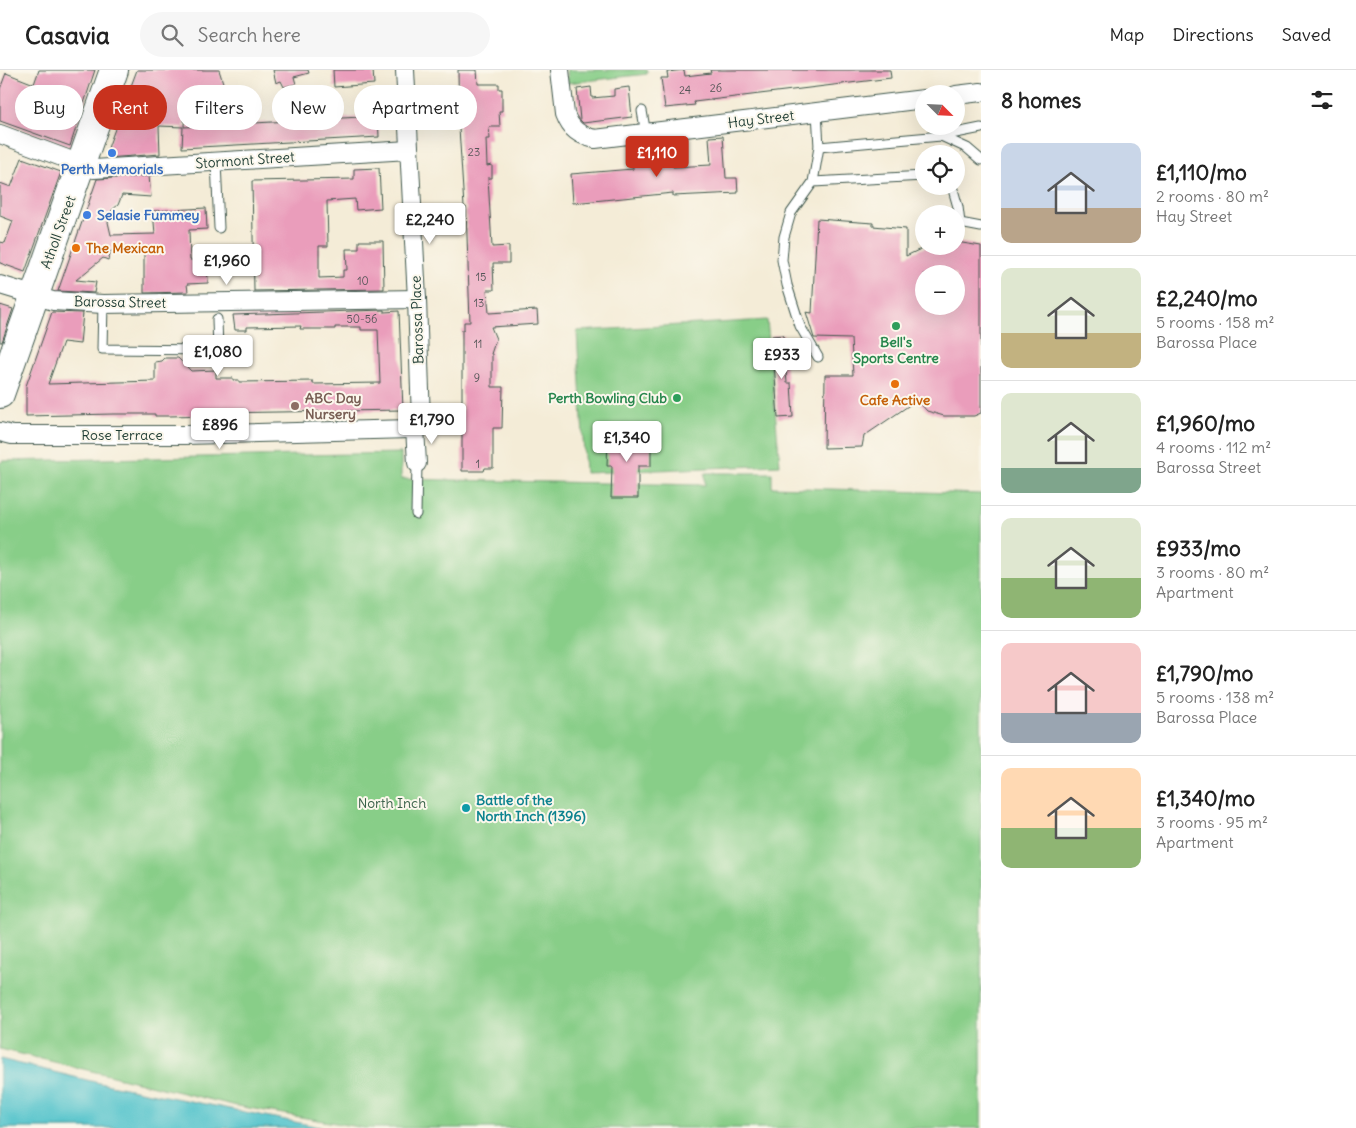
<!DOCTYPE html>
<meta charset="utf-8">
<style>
:root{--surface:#fff;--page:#f6f6f6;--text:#222;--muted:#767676;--line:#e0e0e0;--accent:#c8321e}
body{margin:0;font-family:Delius,sans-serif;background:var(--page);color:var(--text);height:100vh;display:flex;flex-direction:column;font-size:19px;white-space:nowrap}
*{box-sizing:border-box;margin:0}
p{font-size:16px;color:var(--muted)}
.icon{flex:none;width:28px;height:28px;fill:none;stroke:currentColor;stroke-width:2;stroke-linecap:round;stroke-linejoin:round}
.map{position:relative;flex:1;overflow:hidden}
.details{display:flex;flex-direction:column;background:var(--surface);width:375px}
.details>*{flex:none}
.hud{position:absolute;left:15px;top:15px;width:475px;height:45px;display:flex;gap:10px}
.needle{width:32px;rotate:114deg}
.buttons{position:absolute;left:915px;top:15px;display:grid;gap:10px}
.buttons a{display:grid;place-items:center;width:50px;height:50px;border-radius:50%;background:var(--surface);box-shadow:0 5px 20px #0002;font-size:25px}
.price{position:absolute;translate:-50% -42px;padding:0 11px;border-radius:5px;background:#fff;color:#222;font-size:16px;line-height:32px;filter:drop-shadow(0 1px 2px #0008)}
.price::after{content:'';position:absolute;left:50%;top:30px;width:15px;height:11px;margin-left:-8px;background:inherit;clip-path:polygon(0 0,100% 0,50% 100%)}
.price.on{background:var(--accent);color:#fff}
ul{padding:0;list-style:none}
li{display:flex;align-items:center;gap:15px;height:125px;padding:0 20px}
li+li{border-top:1px solid var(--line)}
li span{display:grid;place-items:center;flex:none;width:140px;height:100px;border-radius:10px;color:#555}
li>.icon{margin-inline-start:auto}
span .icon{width:60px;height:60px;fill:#fffc;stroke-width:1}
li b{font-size:21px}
h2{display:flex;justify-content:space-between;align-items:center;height:60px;padding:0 20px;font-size:21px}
.chip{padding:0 18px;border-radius:22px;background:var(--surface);box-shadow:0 5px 20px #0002;font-size:18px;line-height:45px}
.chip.on{background:var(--accent);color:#fff}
header{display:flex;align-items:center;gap:30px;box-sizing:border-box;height:70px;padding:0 25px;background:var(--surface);border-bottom:1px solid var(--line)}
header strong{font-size:24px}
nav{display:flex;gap:28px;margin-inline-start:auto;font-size:18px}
.search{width:350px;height:45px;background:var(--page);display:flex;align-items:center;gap:12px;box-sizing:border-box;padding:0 18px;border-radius:28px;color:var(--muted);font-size:19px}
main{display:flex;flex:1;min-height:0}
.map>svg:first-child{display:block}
.green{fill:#88ce88;stroke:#54865e}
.water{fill:#56c4cc;stroke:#3a8080}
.building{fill:#ea9dbb;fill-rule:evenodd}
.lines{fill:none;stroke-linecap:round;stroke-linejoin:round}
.lane-casing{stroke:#3f574c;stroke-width:11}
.street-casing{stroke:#3f574c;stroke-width:20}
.primary-casing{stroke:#3f574c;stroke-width:30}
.lane{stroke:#fff;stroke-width:9}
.street{stroke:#fff;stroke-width:18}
.primary{stroke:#fff;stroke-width:28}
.shop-dot{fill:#3f7fe0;stroke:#fbf7ec;stroke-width:2}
.food-dot{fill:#e8710a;stroke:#fbf7ec;stroke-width:2}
.leisure-dot{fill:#2e9e5b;stroke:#fbf7ec;stroke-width:2}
.education-dot{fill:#8d6e63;stroke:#fbf7ec;stroke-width:2}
.culture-dot{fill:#0f9aa8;stroke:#fbf7ec;stroke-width:2}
.labels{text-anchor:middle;stroke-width:4;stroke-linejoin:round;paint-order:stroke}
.number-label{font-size:11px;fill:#525556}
.street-label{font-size:14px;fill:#1f3d34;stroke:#fbf7ec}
.shop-label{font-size:14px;font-weight:bold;fill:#366cbe;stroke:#fbf7ec}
.food-label{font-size:14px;font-weight:bold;fill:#c56008;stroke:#fbf7ec;text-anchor:start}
.leisure-label{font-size:14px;font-weight:bold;fill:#27864d;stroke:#fbf7ec}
.education-label{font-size:14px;font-weight:bold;fill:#785e54;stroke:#fbf7ec;text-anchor:start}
.culture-label{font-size:14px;font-weight:bold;fill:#0d838f;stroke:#fbf7ec;text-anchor:start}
.park-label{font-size:14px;fill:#396149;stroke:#fbf7ec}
</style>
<header>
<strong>Casavia</strong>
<div class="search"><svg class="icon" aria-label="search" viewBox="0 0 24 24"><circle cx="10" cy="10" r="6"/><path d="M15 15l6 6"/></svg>Search here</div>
<nav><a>Map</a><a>Directions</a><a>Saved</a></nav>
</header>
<main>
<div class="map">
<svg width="981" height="1058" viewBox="0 0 981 1058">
<rect width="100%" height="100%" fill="#fbf7ec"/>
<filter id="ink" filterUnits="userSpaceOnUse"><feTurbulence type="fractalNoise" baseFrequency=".02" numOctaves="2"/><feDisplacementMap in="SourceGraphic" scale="10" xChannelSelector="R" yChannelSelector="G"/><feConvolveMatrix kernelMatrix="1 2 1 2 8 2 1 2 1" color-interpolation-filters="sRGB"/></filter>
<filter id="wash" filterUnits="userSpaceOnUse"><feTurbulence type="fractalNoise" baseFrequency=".0096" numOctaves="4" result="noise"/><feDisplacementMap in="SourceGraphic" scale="20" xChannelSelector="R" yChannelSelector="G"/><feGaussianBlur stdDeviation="1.12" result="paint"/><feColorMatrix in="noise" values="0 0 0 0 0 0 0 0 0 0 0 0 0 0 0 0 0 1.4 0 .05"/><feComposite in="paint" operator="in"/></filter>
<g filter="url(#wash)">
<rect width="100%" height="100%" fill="#f4ecd7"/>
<g class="green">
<path d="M567,0H647V4L568,13Z"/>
<path d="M767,250L780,395L585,403L577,261Z"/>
<path d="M401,383V409L705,415V403H772V417L981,424V1058H364L237,1036L0,979V393L2,391Z"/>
</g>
<path class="water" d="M0,989L95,1012L325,1058H0Z"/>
<g id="blocks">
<g class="building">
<path d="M39,0H95L70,76L0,51V19L6,3L34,14Z"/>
<path d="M137,0H219L225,19L185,30L184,57L378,46L379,67L182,78L183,57L159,56L160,84L107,88L106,86L109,75Z"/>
<path d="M273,0H308L309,3L294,7L296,14L284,17L281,11L276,13Z"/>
<path d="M333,0H373L374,14L334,17Z"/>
<path d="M458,0H477L478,14H499V19H502V41H499L500,57H489L490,69H486L487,96L492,95V108H488L492,177L509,176V193H493L494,220H487L489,243L537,240L538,254L491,257L496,269L491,284H492V317H503L502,358H493V398H485L484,401H462V260H464V252H470L466,137H464L459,58Z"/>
<path d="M684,0L685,6L711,3L710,0H890L891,8L694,32L695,35L665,38L661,8H668L667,2Z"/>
<path d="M591,17L592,28L614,26V19L629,17L632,47L583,53L580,50L577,19Z"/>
<path d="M723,66L726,108H737L738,123L673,126V123L573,133L571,104L633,99L632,84L672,81L673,97L711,95L709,67Z"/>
<path d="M22,88L61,102L25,202L0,193V172L5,173L13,151L0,146V113L11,117Z"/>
<path d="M379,98L381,138L356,140L355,129L327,131L328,176H319V208L343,207V200H347L346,179H359V171H383L384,219L254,221L252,111L354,109V99Z"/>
<path d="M149,106L151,127L122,125L118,135L112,140L108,152L111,165L155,164L153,141L206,138L207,159L189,160L190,190H207L208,213L187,214L188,222L144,223V181H111L108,190L103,188L76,210L96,212L94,223L58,221L97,109Z"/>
<path d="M817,149L873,153V156L906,159V186L927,176H956V172L981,176V343L974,346H944L927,341L917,330L864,366L862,377L824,378L825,305H853L851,269L814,268L806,242L812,243ZM924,204H956V236H924Z"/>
<path d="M0,235L13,239L2,272H0Z"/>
<path d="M384,240V242L399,241L403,340L216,343V345L169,346H155V344H113L26,346V316L52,242L83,243L80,274L63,272L48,314L155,311V292L162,291L165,288H178L191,301L216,300V308H233V310H239V312L313,311V314L380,313L378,260H361V257H335V259H300L301,256L247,257V260H235L233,245Z"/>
<path d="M783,265L787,313H791L793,347L778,348L772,266Z"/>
<path d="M608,366H651V396H638V428H611L612,396H607Z"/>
</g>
</g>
</g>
<g filter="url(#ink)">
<use href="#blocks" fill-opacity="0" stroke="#3f574c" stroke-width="1"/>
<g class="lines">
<defs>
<g id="lane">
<path d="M642,41L646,64"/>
<path d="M817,42L819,77L813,112L791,143L784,167L782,190L787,215L800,256L818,287"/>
<path d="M941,66L967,78L981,90"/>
<path d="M819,77L941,66L981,58"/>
<path d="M216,92L219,158"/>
<path d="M813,112L924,106"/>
<path d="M952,116L958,137L960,153L981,157"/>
<path d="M103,234L102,279L218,280L217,249"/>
<path d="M416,444L417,393"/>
</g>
<g id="street">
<path d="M560,0L565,44C571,60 579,65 595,69L924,29"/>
<path d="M956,25L981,22"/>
<path d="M0,64L94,99L409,80"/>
<path d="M0,215L53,231L103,234L417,229"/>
<path d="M415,358L417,393"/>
<path d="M0,362L12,365H184L411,359L419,356L421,351L417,229L405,0"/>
</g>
<path id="primary" d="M0,324L114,0"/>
</defs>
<use href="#lane" class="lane-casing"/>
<use href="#street" class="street-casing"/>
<use href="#primary" class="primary-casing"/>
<use href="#lane" class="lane"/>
<use href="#street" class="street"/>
<use href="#primary" class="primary"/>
</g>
</g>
<g class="shop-dot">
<circle cx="112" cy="83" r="5"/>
<circle cx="87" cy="145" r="5"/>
</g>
<g class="food-dot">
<circle cx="76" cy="178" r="5"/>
<circle cx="895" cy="314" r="5"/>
</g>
<g class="leisure-dot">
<circle cx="896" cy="256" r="5"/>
<circle cx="677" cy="328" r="5"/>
</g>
<circle class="education-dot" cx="295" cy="336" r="5"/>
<circle class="culture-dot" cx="466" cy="738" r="5"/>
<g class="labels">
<g class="number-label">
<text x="716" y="22">26</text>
<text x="685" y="24">24</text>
<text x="474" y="86">23</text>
<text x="481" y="211">15</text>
<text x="363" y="215">10</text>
<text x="479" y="237">13</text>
<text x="362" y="253">50-56</text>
<text x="478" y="278">11</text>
<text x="477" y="312">9</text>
<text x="478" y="398">1</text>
</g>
<g class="street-label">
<text transform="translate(761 49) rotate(-7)" y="5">Hay Street</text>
<text transform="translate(245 90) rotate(-4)" y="5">Stormont Street</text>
<text transform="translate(58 162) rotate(-70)" y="5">Atholl Street</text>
<text transform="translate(120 232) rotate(1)" y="5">Barossa Street</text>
<text transform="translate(417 250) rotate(-92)" y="5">Barossa Place</text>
<text x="122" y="370">Rose Terrace</text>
</g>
<g class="shop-label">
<text x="112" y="104">Perth Memorials</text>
<text x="97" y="150" text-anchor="start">Selasie Fummey</text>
</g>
<g class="food-label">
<text x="86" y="183">The Mexican</text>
<text x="895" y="335" text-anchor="middle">Cafe Active</text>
</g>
<g class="leisure-label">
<text x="896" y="277">Bell's<tspan x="896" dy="16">Sports Centre</tspan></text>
<text x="667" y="333" text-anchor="end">Perth Bowling Club</text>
</g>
<g class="education-label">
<text x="305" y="333">ABC Day<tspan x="305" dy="16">Nursery</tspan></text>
</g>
<g class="culture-label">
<text x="476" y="735">Battle of the<tspan x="476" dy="16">North Inch (1396)</tspan></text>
</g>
<g class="park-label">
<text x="392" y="738">North Inch</text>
</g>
</g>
</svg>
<div class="buttons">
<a><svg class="needle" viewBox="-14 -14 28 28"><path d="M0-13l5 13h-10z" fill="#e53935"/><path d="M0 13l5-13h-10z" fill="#767676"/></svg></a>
<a><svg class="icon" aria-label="locate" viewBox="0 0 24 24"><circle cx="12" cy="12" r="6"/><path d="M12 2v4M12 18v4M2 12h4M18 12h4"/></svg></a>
<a>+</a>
<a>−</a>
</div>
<b class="price on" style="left:657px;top:108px">£1,110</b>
<b class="price" style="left:430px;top:175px">£2,240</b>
<b class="price" style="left:227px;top:216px">£1,960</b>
<b class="price" style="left:218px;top:307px">£1,080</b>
<b class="price" style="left:782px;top:310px">£933</b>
<b class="price" style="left:432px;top:375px">£1,790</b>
<b class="price" style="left:220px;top:380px">£896</b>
<b class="price" style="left:627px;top:393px">£1,340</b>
<div class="hud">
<a class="chip">Buy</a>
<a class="chip on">Rent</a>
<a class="chip">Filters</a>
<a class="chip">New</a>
<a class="chip">Apartment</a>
</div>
</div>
<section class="details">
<h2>8 homes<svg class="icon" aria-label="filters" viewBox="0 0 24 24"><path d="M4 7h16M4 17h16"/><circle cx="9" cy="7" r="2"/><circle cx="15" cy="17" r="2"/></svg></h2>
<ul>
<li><span style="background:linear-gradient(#c9d6e8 65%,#b9a48a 0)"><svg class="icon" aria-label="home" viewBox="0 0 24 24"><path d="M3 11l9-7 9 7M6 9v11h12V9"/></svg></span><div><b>£1,110/mo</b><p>2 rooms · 80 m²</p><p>Hay Street</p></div></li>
<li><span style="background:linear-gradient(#dfe7d0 65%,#c2b280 0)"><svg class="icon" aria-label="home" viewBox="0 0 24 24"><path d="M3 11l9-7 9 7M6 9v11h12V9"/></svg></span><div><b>£2,240/mo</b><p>5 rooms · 158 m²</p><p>Barossa Place</p></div></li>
<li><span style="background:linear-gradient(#dfe7d0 75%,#7fa58c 0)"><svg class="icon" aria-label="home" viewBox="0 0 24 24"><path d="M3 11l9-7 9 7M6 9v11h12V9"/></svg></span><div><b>£1,960/mo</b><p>4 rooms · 112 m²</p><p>Barossa Street</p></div></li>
<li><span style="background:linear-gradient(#dfe7d0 60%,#8fb573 0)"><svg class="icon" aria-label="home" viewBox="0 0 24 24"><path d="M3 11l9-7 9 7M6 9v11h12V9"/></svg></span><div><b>£933/mo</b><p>3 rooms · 80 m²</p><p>Apartment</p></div></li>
<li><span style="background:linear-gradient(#f6c9c9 70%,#9aa5b1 0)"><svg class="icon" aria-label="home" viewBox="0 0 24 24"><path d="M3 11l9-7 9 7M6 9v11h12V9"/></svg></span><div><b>£1,790/mo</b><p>5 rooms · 138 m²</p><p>Barossa Place</p></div></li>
<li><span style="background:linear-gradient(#ffd9b3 60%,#8fb573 0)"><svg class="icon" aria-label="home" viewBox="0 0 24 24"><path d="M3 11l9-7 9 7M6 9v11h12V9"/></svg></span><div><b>£1,340/mo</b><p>3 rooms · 95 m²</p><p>Apartment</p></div></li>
</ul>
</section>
</main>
